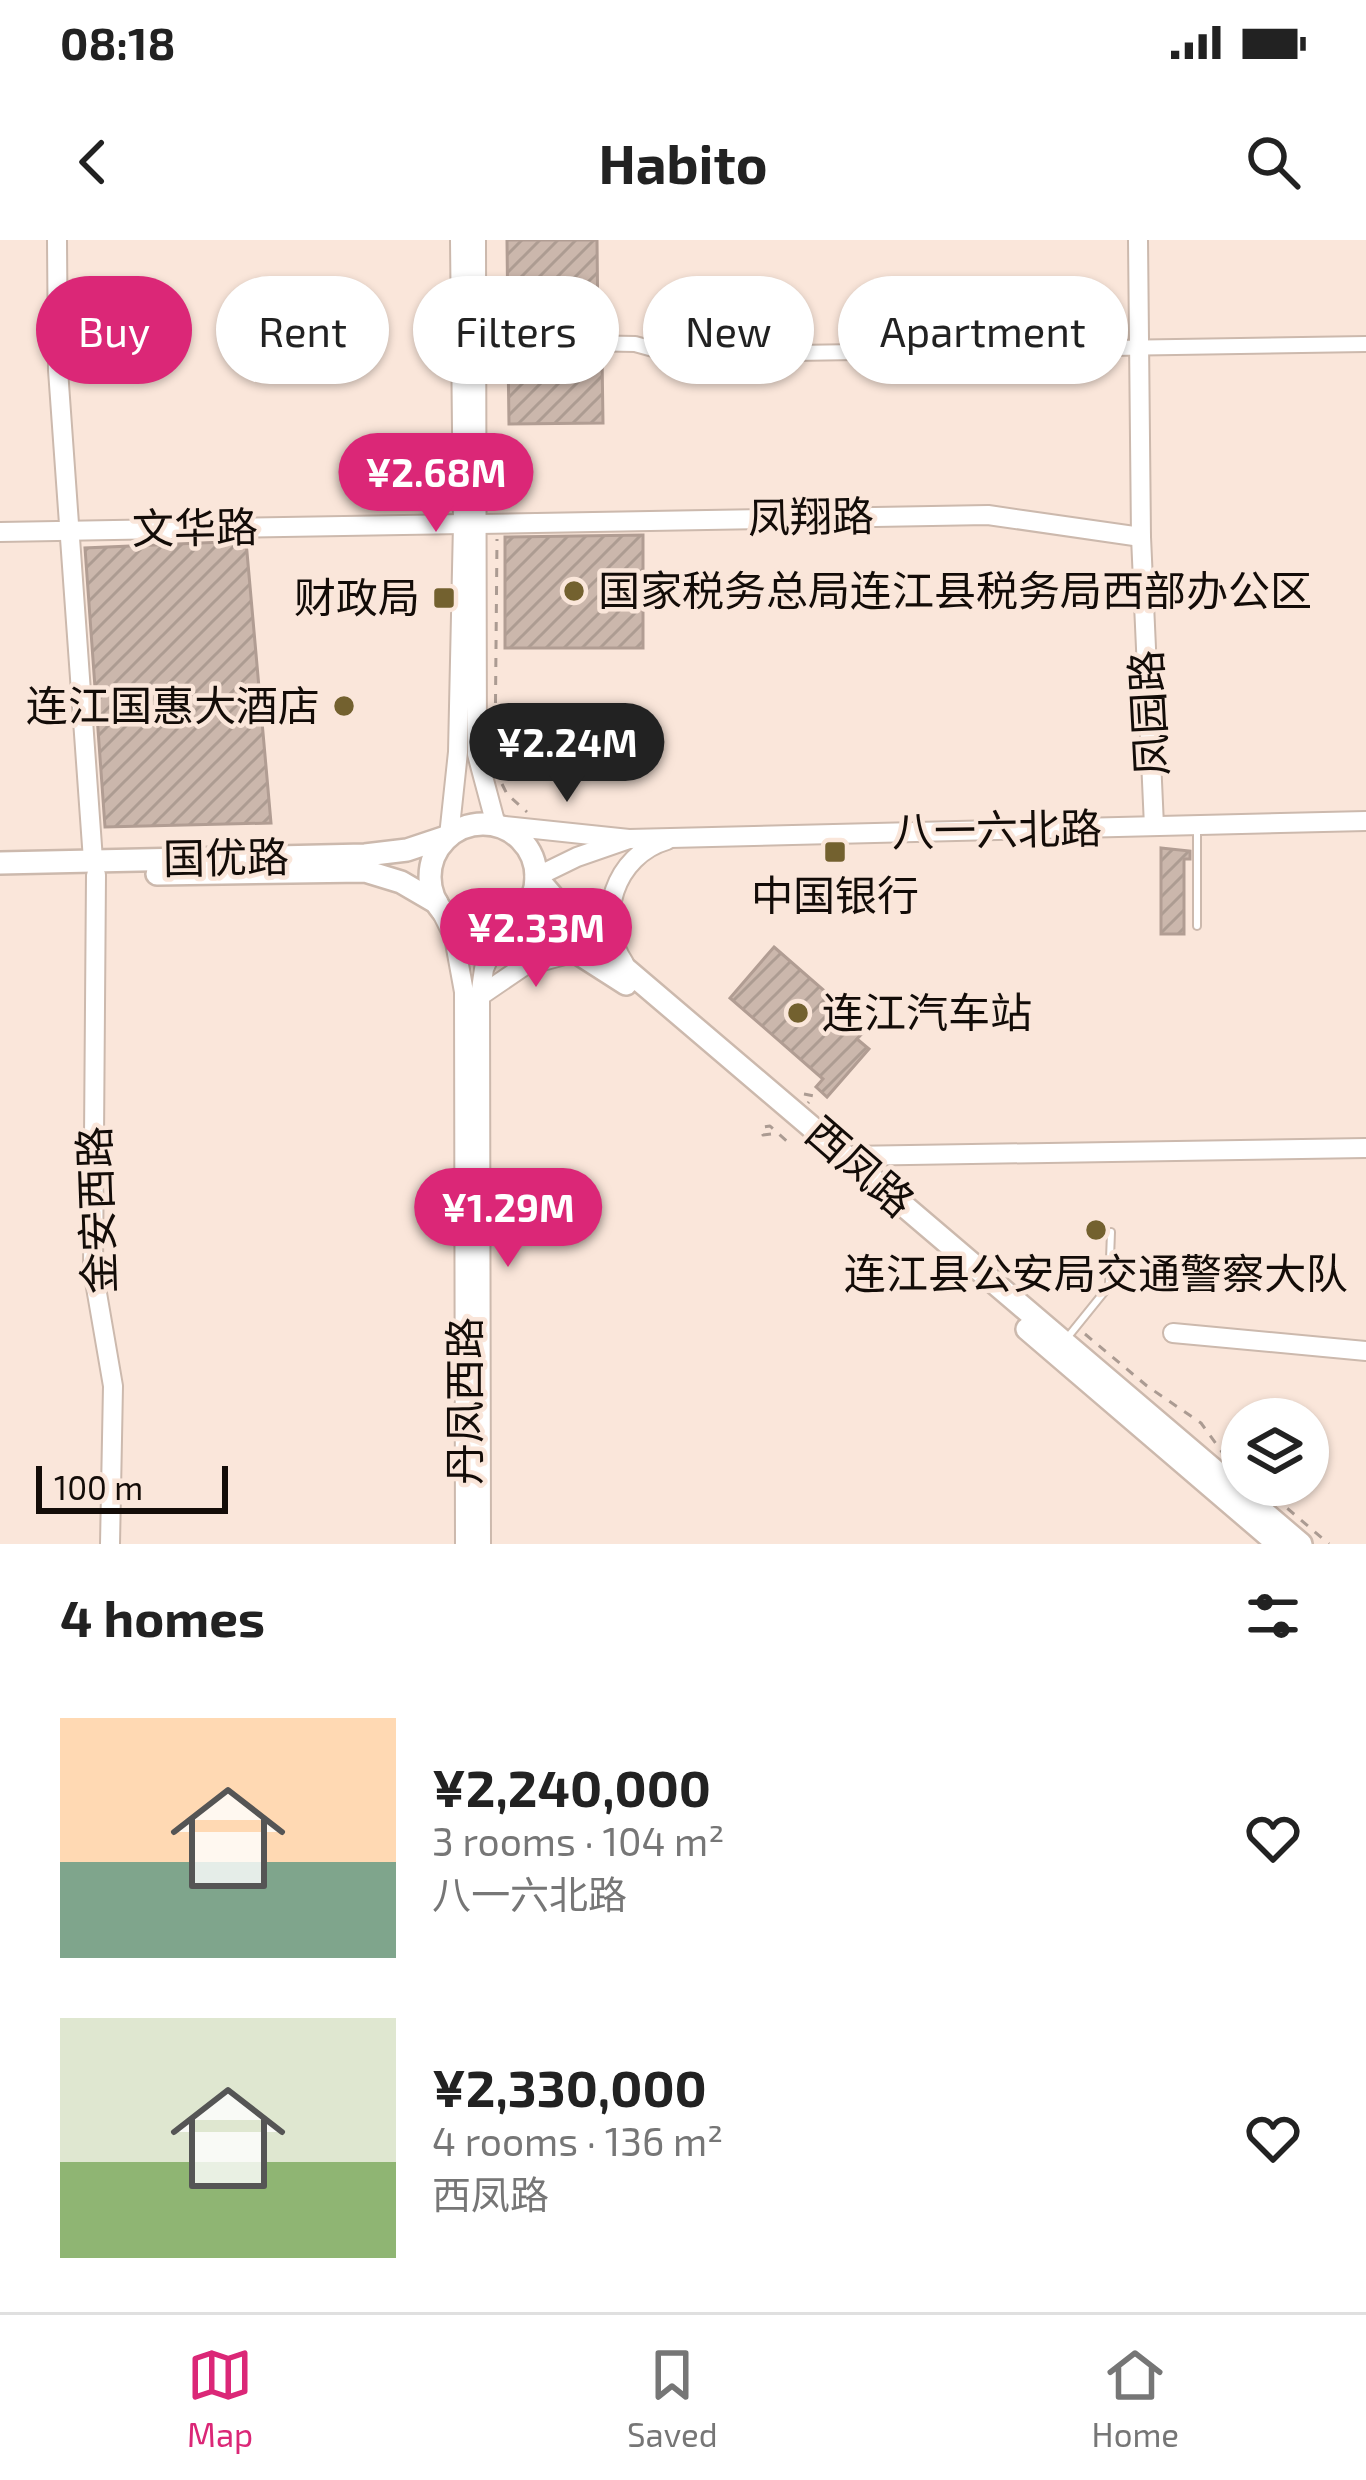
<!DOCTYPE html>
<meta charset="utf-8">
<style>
:root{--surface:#fff;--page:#f2f2f2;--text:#222;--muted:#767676;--line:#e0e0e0;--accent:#db2777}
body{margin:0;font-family:"Exo 2","Noto Sans SC",sans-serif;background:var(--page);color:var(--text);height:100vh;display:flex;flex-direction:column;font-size:45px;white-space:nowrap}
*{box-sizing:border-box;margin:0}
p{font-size:39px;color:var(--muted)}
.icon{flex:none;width:66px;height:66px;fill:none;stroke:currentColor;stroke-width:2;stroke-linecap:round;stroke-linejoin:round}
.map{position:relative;height:1304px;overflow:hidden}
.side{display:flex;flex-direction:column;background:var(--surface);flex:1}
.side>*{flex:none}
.guide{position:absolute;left:36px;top:36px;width:1296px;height:108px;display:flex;gap:24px}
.fabs{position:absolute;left:1221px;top:1158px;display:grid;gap:24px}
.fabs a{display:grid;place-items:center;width:108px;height:108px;border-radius:50%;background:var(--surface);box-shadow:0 3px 9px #0004;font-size:60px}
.scale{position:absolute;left:36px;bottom:30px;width:192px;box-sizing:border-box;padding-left:12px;border:6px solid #130c08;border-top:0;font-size:33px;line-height:42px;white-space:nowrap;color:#130c08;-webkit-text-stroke:9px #fae6da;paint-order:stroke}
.price{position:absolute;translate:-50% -102px;padding:0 27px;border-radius:42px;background:var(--accent);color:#fff;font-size:39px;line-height:78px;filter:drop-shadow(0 3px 6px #0008)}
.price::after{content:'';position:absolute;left:50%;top:72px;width:36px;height:27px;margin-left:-18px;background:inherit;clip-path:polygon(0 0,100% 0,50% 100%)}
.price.active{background:#222;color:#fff}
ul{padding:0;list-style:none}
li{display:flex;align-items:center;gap:36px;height:300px;padding:0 60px}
li span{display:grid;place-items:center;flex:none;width:336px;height:240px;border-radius:0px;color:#555}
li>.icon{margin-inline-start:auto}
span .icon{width:144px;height:144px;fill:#fffc;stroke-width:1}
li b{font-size:51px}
h2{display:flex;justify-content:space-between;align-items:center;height:144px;padding:0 60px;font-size:51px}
.tag{padding:0 42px;border-radius:54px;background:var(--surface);box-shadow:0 3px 9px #0004;font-size:42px;line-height:108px}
.tag.active{background:var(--accent);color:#fff}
.status{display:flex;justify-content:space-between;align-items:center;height:84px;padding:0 60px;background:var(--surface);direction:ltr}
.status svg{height:33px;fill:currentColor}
header{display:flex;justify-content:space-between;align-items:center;height:156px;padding:0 60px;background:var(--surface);font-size:54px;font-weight:700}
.tab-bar{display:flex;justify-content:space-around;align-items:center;height:168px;border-top:3px solid var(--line);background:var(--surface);font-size:33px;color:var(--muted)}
.tab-bar a{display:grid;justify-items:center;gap:6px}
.tab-bar .active{color:var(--accent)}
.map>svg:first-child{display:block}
.building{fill:url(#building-hatch);stroke:#b19d93;stroke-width:3}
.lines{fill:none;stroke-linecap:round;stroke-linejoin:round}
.lane-casing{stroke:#ccb9ad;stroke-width:10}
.street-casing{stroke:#ccb9ad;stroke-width:18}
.secondary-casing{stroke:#ccb9ad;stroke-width:22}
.primary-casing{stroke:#ccb9ad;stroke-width:26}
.path{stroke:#ab9b92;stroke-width:3;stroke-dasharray:9 9;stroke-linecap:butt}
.lane{stroke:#fff;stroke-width:6}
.street{stroke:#fff;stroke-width:14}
.secondary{stroke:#fff;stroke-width:18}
.primary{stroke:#fff;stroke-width:21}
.poi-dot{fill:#73612f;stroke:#fae6da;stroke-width:4.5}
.labels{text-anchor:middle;stroke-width:9;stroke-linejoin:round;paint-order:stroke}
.street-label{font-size:42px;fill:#130c08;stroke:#fae6da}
.poi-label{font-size:42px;fill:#130c08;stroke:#fae6da;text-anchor:start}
</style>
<div class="status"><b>08:18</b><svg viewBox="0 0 49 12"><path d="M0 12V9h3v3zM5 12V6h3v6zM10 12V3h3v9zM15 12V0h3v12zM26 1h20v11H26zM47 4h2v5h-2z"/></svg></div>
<header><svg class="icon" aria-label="back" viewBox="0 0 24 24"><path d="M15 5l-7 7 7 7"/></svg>Habito<svg class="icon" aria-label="search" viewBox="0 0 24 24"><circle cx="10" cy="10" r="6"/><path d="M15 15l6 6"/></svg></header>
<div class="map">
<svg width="1366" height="1304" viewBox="0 0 1366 1304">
<defs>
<pattern id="building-hatch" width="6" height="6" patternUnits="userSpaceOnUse" patternTransform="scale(3)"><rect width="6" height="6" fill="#cbb7ac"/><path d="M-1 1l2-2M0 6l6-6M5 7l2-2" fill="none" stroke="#ad9c92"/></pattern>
</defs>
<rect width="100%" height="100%" fill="#fae6da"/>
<g class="building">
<path d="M507,0H597L598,92L508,90Z"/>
<path d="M508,113L602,115L603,183L509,184Z"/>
<path d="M643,295V408H505V297Z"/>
<path d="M246,301L271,583L105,587L85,308Z"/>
<path d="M1161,608L1190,611V619H1184V694H1161Z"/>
<path d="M774,707L867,788L857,799L869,809L827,857L816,847L823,839L730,758Z"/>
</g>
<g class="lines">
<defs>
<g id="lane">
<path d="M1197,589V686"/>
<path d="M1067,1098L1109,1046L1111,992"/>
</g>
<path id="street" d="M472,101L635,104L675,115L1366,104"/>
<g id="secondary">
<path d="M57,0L58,130L93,620"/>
<path d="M476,0L477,514L496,585L629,599L1366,581"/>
<path d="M1138,0L1141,297L1154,586"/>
<path d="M479,284L988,275L1141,297"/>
<path d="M0,292L463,284"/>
<path d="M449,596L458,512L463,284L460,0"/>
<path d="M96,635L93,1030L113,1146L110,1304"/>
<path d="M536,637L577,617L629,599"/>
<path d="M437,663L454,697L464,752L465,1304"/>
<path d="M624,723C594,679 615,615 667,600"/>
<path d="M480,756L524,726L576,712"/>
<path d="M847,916L1366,908"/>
<path d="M1173,1093L1366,1111"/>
<path d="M481,1304L480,756L484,729L502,686"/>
</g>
<g id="primary">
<circle cx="483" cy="637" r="53"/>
<path d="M0,623L365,615L407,610L449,596"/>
<path d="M157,634L365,631L401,642L437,663"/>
<path d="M536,637L586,695L1301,1304"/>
<path d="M502,686L576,712L626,744"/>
<path d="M1027,1089L1278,1304"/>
</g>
</defs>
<use href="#lane" class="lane-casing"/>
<use href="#street" class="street-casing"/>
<use href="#secondary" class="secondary-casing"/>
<use href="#primary" class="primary-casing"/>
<g class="path">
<path d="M495,517L497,299"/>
<path d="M502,544L507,554L527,572"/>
<path d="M804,854L814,856L808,863"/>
<path d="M771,894L763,895V887L770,886L791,905"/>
<path d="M1085,1094L1147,1146L1201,1183L1222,1212L1242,1229"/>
<path d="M1260,1245L1329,1304"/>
</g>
<use href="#lane" class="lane"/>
<use href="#street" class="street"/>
<use href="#secondary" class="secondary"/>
<use href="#primary" class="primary"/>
</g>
<g class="poi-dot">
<circle cx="574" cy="351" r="12"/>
<rect x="432" y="346" width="24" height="24" rx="6"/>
<circle cx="344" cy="466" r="12"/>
<rect x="823" y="600" width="24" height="24" rx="6"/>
<circle cx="798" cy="773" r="12"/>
<circle cx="1096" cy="990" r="12"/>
</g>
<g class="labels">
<g class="street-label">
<text transform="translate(811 277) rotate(-1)" y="15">凤翔路</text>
<text transform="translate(195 288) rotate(-1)" y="15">文华路</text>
<text transform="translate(1149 473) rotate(-93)" y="15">凤园路</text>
<text transform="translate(997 590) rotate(-1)" y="15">八一六北路</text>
<text transform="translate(226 618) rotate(-1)" y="15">国优路</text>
<text transform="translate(860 927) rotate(41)" y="15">西凤路</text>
<text transform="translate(97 970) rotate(-92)" y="15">金安西路</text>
<text transform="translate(465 1161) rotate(-90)" y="15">丹凤西路</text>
</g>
<g class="poi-label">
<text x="598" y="366">国家税务总局连江县税务局西部办公区</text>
<text x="420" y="373" text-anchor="end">财政局</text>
<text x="320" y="481" text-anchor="end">连江国惠大酒店</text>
<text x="835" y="671" text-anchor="middle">中国银行</text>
<text x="822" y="788">连江汽车站</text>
<text x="1096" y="1049" text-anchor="middle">连江县公安局交通警察大队</text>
</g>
</g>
</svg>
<div class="fabs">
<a><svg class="icon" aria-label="layers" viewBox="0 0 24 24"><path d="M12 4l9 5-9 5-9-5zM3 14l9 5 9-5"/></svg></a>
</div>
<div class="scale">100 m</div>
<b class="price" style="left:436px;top:295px">¥2.68M</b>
<b class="price active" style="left:567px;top:565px">¥2.24M</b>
<b class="price" style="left:536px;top:750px">¥2.33M</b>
<b class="price" style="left:508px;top:1030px">¥1.29M</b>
<div class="guide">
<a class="tag active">Buy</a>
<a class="tag">Rent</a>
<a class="tag">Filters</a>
<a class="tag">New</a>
<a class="tag">Apartment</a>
</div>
</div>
<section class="side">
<h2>4 homes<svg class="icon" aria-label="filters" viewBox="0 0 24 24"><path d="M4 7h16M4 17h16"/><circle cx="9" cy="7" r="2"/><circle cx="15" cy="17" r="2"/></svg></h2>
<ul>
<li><span style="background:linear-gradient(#ffd9b3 60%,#7fa58c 0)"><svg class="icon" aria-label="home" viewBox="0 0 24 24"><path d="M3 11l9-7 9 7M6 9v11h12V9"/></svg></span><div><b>¥2,240,000</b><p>3 rooms · 104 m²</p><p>八一六北路</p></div><svg class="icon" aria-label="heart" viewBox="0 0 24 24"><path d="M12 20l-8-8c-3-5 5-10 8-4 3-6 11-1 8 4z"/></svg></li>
<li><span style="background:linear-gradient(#dfe7d0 60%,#8fb573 0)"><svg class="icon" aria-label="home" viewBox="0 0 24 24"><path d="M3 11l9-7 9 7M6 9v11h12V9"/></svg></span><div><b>¥2,330,000</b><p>4 rooms · 136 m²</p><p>西凤路</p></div><svg class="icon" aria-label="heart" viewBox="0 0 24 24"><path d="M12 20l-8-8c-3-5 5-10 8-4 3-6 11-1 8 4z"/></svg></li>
</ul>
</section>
<nav class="tab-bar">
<a class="active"><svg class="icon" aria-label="map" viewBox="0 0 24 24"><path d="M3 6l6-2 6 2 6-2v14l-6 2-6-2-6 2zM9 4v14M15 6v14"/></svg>Map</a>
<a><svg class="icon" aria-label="saved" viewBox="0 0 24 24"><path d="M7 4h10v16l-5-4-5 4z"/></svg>Saved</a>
<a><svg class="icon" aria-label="home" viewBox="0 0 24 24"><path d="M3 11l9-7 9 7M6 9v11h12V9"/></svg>Home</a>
</nav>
